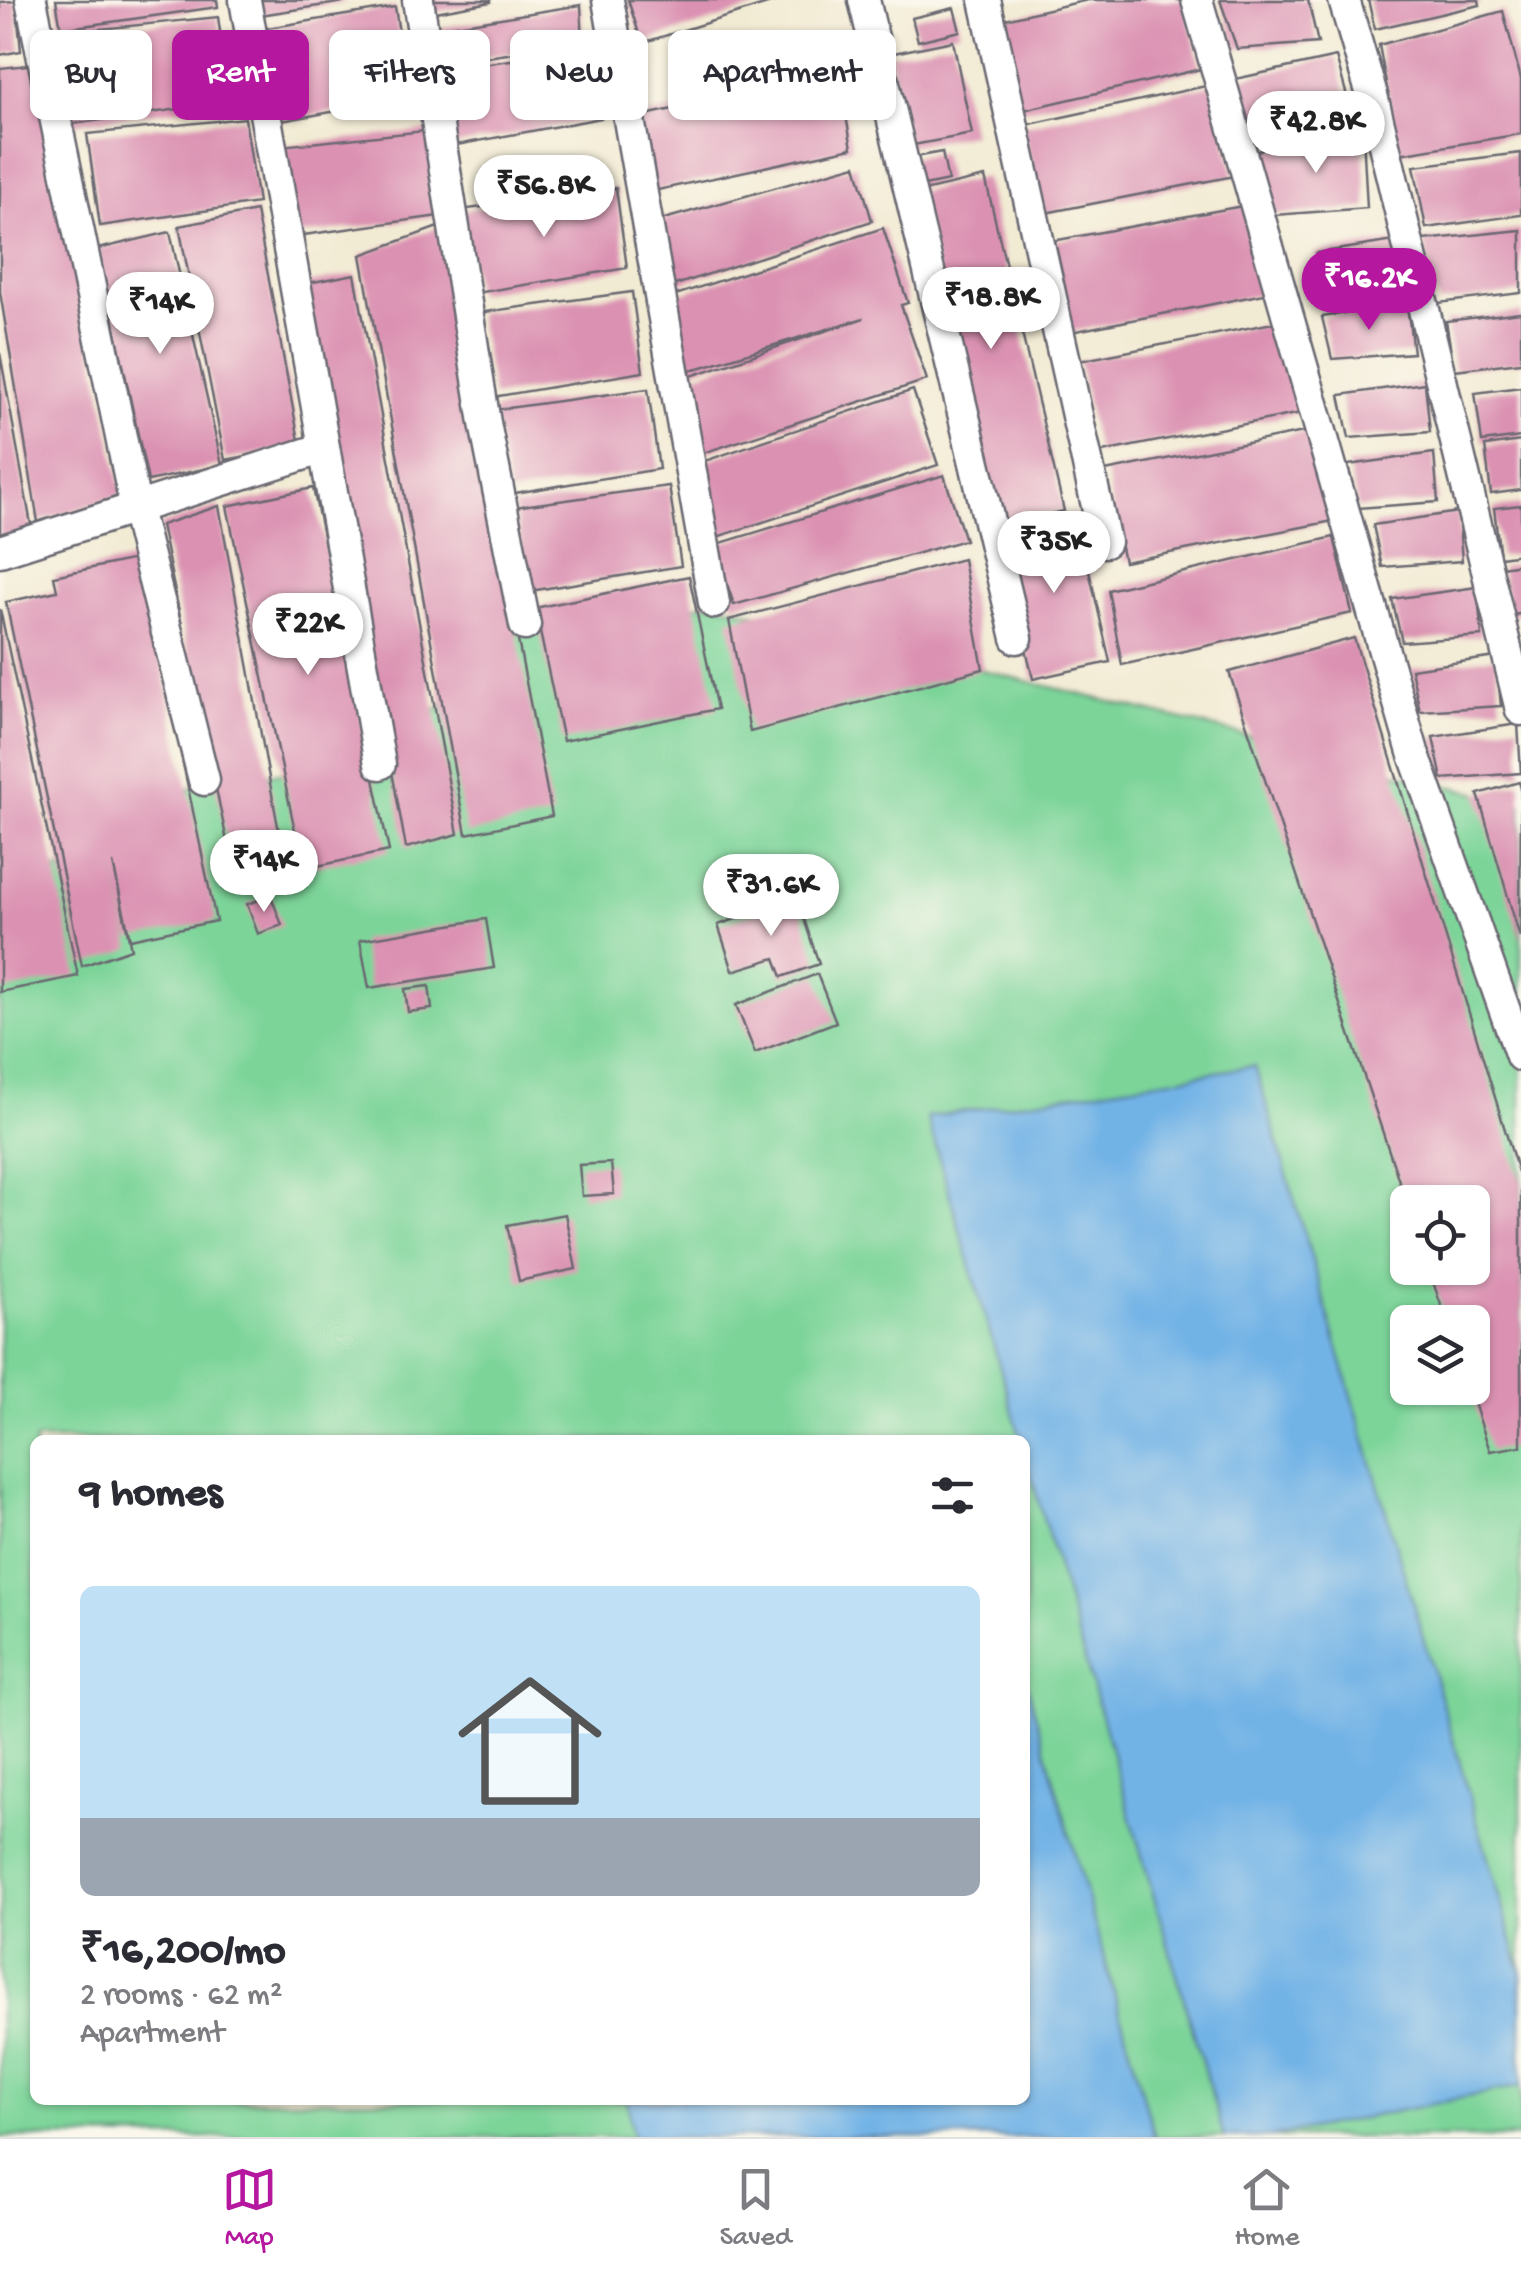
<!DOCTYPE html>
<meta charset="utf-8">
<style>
:root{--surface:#fff;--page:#f2f2f3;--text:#2b2b33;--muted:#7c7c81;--line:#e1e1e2;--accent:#b5179e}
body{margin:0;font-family:"Gochi Hand",sans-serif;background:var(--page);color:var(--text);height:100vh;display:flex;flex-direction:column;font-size:38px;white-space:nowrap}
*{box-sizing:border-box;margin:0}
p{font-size:32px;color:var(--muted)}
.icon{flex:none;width:55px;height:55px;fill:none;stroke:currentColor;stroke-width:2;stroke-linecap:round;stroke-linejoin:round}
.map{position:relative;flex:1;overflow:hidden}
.sheet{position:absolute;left:30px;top:1435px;width:1000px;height:670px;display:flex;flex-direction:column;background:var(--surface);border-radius:15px;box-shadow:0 2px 8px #0004}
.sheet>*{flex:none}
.top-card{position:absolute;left:30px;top:30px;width:1000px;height:90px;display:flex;gap:20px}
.fabs{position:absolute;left:1390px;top:1185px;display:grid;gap:20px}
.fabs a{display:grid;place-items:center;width:100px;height:100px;border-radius:15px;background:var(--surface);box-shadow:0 2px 8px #0004;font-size:50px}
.price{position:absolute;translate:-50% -85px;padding:0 22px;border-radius:35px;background:#fff;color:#222;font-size:32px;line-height:65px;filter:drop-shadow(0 2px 5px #0008)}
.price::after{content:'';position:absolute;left:50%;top:60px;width:30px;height:22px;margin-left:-15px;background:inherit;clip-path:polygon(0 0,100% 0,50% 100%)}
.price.selected{background:var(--accent);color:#fff}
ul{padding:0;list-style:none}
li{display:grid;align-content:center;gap:20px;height:530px;padding:0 50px}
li+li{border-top:2px solid var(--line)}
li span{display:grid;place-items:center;height:310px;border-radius:15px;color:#555}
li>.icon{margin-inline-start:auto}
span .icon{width:180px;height:180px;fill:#fffc;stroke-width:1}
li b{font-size:42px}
h2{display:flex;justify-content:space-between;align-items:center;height:120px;padding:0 50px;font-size:42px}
.pill{padding:0 35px;border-radius:15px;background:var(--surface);box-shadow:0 2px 8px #0004;font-size:35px;line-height:90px}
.pill.selected{background:var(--accent);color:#fff}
.menu{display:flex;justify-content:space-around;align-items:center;height:140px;border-top:2px solid var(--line);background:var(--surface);font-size:28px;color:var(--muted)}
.menu a{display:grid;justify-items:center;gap:5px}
.menu .selected{color:var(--accent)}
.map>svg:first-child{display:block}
.green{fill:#7cd499;stroke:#4f7b6a;stroke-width:2.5;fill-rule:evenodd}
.water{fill:#72b3e6;stroke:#4a6a90;stroke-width:2.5}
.building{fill:#db92b2}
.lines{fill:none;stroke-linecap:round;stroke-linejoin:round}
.minor-casing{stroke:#6b6871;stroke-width:35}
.minor{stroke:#fff;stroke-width:30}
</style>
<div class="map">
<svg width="1521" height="2137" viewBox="0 0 1521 2137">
<rect width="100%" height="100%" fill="#fbf7ec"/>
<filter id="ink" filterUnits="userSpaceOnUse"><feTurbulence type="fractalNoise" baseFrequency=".01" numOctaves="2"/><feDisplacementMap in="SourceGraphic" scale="20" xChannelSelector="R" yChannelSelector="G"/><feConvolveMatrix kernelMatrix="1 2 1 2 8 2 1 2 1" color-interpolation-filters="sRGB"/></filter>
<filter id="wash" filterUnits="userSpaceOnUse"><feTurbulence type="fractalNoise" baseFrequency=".0048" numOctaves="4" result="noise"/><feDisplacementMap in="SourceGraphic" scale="40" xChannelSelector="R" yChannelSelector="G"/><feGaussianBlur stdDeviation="2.25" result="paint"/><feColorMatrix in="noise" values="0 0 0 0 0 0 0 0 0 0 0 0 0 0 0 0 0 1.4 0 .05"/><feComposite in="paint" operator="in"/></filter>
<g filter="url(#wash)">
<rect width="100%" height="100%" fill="#f2ebd4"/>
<path class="green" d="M714,603L1521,804V2137H0V906L204,780L380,764L525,625ZM1408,1202H1472V1268H1408ZM1408,1322H1472V1388H1408ZM35,1440H1025V2100H35Z"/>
<g class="water">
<path d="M1255,1066L1521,1971V2086L1271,2137H1224L1025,1455V1440H1021L927,1117Z"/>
<path d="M1025,1678L1155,2137H633L627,2100H1025Z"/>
</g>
<g id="blocks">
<g class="building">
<path d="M56,0H217L218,7L61,29Z"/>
<path d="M258,0H345V2L260,15Z"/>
<path d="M427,0H491V2L430,13Z"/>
<path d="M628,0H777V1L642,43Z"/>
<path d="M1088,0H1184L1201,69L1019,111L1001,20Z"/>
<path d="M1220,0H1308L1318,43L1237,49Z"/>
<path d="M1368,0H1479L1480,5L1375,29Z"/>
<path d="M16,1L21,51L0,55V2Z"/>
<path d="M581,5L583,43L439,64L432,29Z"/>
<path d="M395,7L409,98L276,122L261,29Z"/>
<path d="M954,8L960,31L918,41L912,18Z"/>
<path d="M1503,11L1521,79V134L1399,154L1379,45Z"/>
<path d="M218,17L230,102L72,124L59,33Z"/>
<path d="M953,41L972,134L908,146L889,54Z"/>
<path d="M589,49L601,118L451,146L439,70Z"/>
<path d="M1336,57L1352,114L1240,123L1231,80Z"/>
<path d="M37,64L122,495L38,522L0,292V68Z"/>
<path d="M838,73L852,148L644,193L636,117Z"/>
<path d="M1215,84L1234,176L1045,213L1021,126Z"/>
<path d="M245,118L258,203L100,226L87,134Z"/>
<path d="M434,130L446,215L289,237L280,146Z"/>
<path d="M1363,135L1367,208L1275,215L1256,151Z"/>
<path d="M942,152L948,181L915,188L909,158Z"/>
<path d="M1521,153V215L1426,228L1414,166Z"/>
<path d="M856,165L872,221L669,287L657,221Z"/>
<path d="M985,177L1064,511L997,526L919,192Z"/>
<path d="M616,188L627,268L476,293L461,210Z"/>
<path d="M1248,205L1274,292L1066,333L1047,242Z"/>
<path d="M256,211L300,446L225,460L179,226Z"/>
<path d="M438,227L552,816L466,834L361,255Z"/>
<path d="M883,228L908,303L901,305L927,380L703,453L682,379L864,318L682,373L663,299Z"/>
<path d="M1521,230V293L1439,303L1423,240Z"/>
<path d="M170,232L222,465L148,481L98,249Z"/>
<path d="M1401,240L1406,289L1326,295L1316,253Z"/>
<path d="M355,274L458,834L406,848L303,284Z"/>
<path d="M632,292L643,372L493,397L477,313Z"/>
<path d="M1407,304L1413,353L1332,359L1322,317Z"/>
<path d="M1521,312V362L1454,370L1446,321Z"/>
<path d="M1288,320L1306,412L1097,453L1079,361Z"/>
<path d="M0,353L32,530L0,538Z"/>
<path d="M1425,383L1430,432L1349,438L1340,395Z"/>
<path d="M1521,387V437L1482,442L1475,393Z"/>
<path d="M648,389L659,469L509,494L493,410Z"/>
<path d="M913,390L938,465L714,538L693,465Z"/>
<path d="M1314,430L1333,521L1124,562L1105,471Z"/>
<path d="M1521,441V490L1491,494L1485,446Z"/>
<path d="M1434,453L1438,502L1358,508L1348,465Z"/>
<path d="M944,475L965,540L734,605L714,545Z"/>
<path d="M669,486L681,566L530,591L514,507Z"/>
<path d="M313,488L389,851L303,869L227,506Z"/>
<path d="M1521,505V554L1500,557L1494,508Z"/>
<path d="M219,506L288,881L237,889L161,525Z"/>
<path d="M1458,512L1462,561L1382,567L1373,525Z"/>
<path d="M1076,514L1110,662L1033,679L999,531Z"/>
<path d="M1334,537L1352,613L1122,665L1108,590Z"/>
<path d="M140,558L216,921L130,939L113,863L131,949L82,966L6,602L57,591L54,576Z"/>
<path d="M963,559L983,669L750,732L729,620Z"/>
<path d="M1521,564V614L1509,615L1501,567Z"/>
<path d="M689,576L717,709L563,741L535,608Z"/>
<path d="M1477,587L1482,636L1402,642L1392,599Z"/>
<path d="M0,609L78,976L0,992Z"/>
<path d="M1354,638L1521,1182V1446L1490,1451L1469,1388H1472V1322H1447L1428,1268H1472V1202H1406L1229,672Z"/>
<path d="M1496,657L1501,706L1420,711L1411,669Z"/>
<path d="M1518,724L1521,773L1442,779L1433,737Z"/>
<path d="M1519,782L1521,788L1520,938L1478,794Z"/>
<path d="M271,896L282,925L258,934L247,904Z"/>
<path d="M797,898L819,964L782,977L775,958L733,971L718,925Z"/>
<path d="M486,919L494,968L369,988L360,940Z"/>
<path d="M817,974L836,1022L755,1053L736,1005Z"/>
<path d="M429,986L432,1009L408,1012L405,989Z"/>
<path d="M611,1163L614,1194L582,1196L579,1165Z"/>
<path d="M565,1214L576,1269L519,1281L507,1225Z"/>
</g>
</g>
</g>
<g filter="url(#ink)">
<use href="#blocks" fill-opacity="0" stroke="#6b6871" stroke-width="2.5"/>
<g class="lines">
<defs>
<g id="minor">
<path d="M31,0L135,505L204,780"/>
<path d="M245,0L380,764"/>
<path d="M418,0L485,423L525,625"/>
<path d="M608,0L714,603"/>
<path d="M864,0L1017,638"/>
<path d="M985,0L1105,542"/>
<path d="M1197,0L1413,752L1521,1056"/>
<path d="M1344,0L1372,95L1521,710"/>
<path d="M0,551L324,448"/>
</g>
</defs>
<use href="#minor" class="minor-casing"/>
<use href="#minor" class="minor"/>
</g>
</g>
</svg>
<div class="fabs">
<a><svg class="icon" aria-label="locate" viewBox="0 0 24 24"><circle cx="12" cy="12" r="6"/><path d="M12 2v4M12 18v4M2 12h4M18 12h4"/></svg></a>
<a><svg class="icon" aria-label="layers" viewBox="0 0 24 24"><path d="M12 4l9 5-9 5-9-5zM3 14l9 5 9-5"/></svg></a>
</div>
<b class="price" style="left:1316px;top:176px">₹42.8K</b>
<b class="price" style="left:544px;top:240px">₹56.8K</b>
<b class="price selected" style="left:1369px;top:333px">₹16.2K</b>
<b class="price" style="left:991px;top:352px">₹18.8K</b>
<b class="price" style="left:160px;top:357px">₹14K</b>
<b class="price" style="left:1054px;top:596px">₹35K</b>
<b class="price" style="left:308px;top:678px">₹22K</b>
<b class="price" style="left:264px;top:915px">₹14K</b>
<b class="price" style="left:771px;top:939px">₹31.6K</b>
<div class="top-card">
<a class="pill">Buy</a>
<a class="pill selected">Rent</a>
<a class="pill">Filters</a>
<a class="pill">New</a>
<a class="pill">Apartment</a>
</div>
<section class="sheet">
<h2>9 homes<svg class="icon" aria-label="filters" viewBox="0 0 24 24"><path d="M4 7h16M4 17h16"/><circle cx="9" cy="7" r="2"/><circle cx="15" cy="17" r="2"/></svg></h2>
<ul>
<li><span style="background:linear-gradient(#bfe0f5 75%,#9aa5b1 0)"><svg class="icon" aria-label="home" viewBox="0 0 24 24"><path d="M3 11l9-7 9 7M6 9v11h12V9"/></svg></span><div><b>₹16,200/mo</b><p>2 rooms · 62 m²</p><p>Apartment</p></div></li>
</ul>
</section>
</div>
<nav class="menu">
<a class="selected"><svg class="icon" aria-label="map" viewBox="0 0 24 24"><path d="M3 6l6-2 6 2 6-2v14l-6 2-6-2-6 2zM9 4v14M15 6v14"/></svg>Map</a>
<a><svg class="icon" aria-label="saved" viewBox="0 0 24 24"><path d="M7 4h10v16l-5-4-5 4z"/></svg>Saved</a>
<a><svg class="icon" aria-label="home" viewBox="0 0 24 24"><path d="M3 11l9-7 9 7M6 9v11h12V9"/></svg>Home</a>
</nav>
